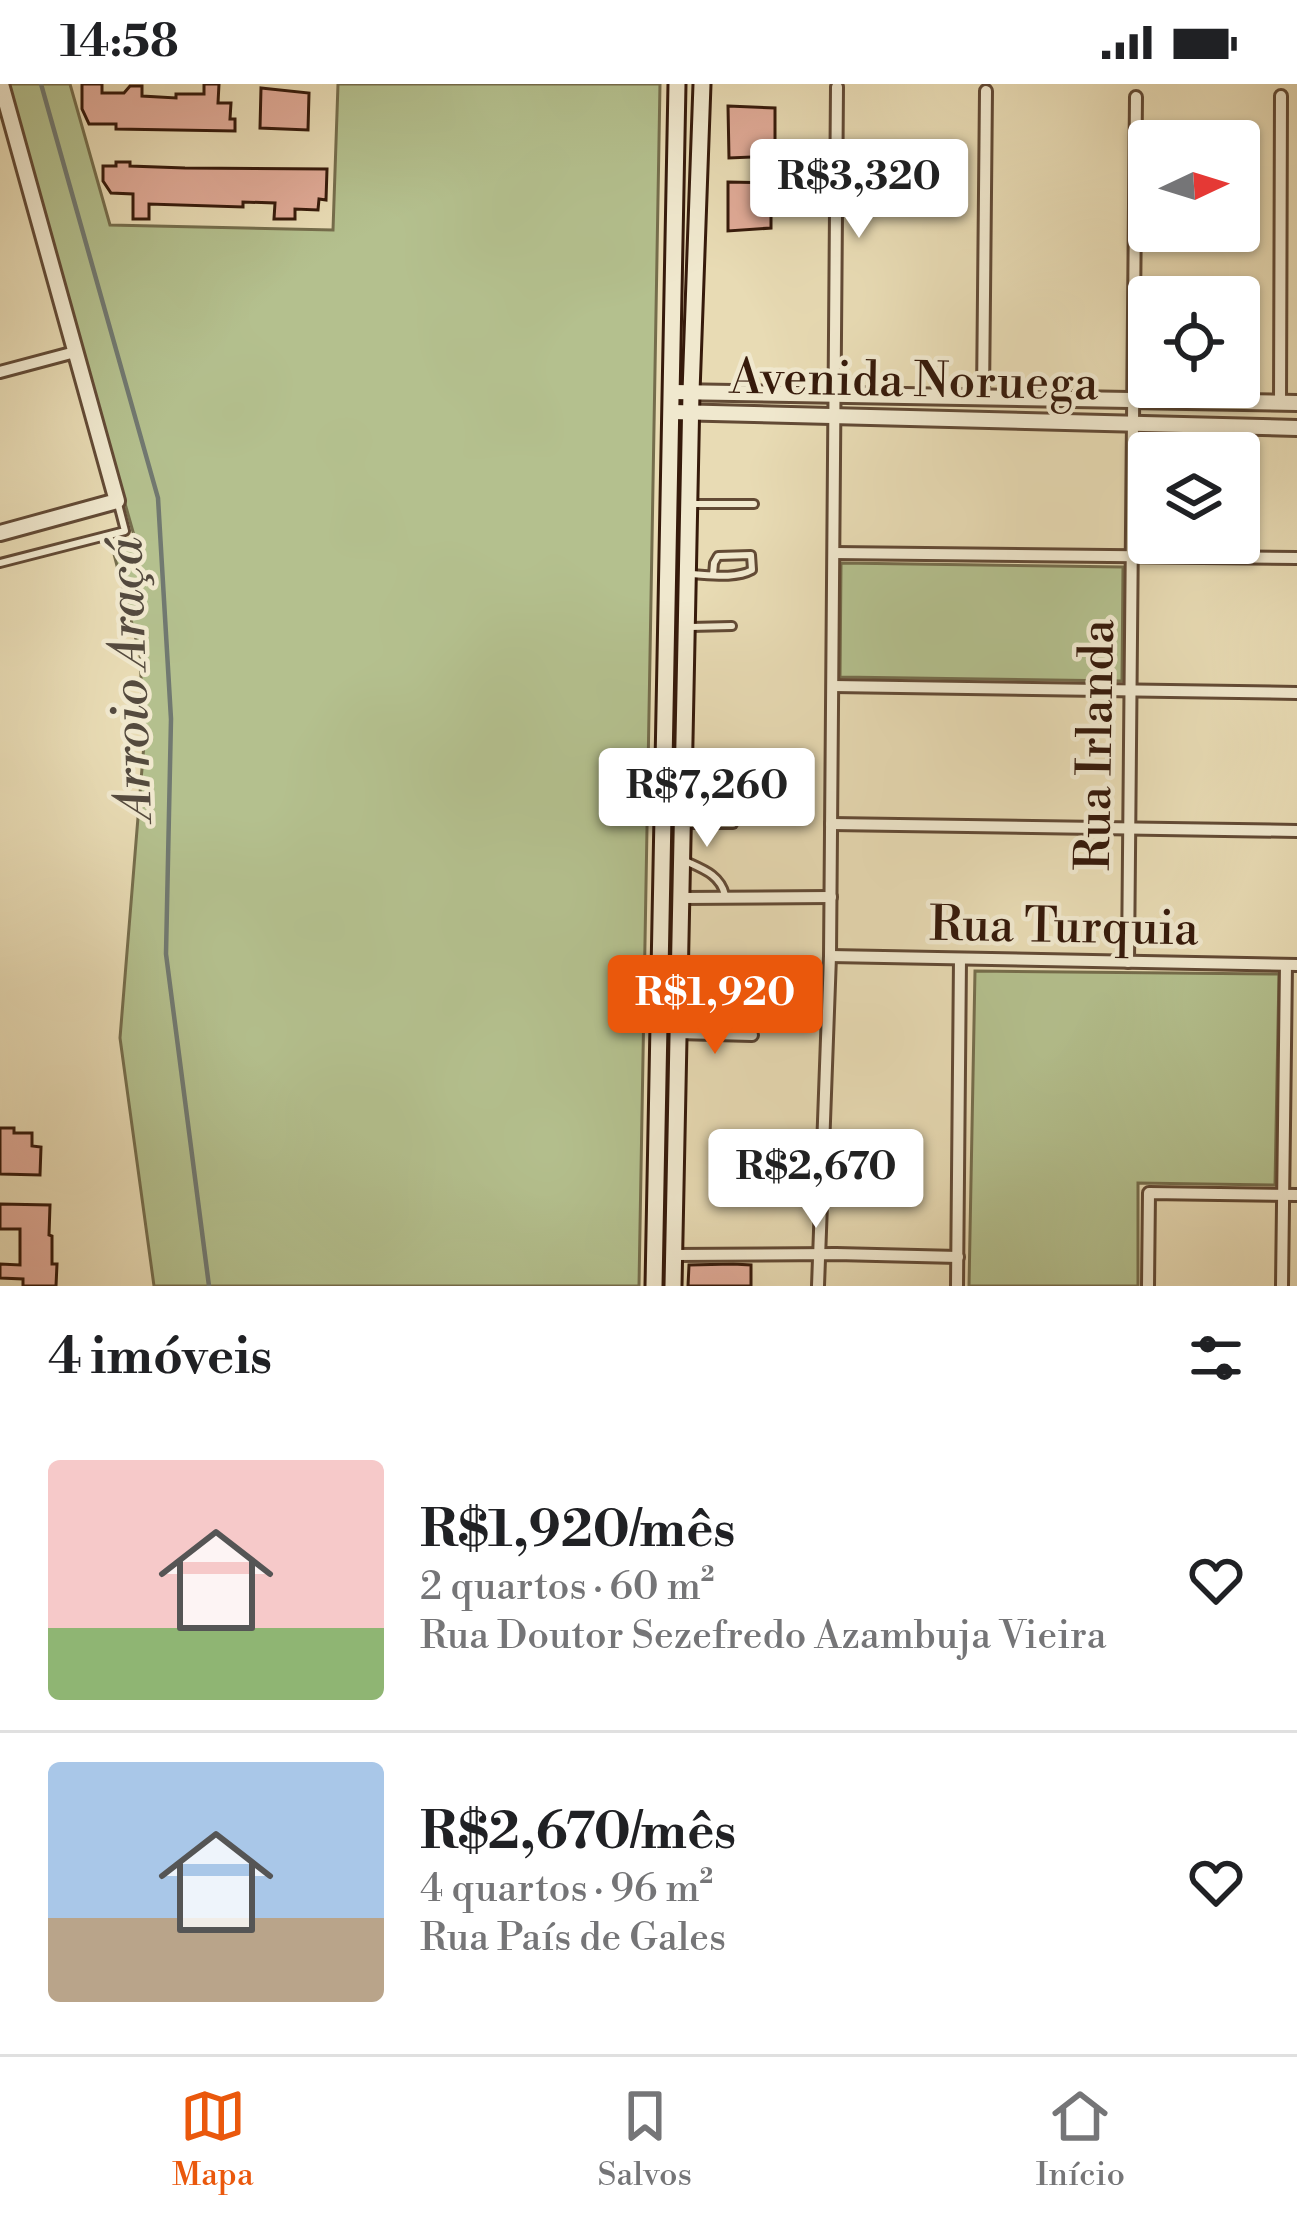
<!DOCTYPE html>
<html lang="pt">
<meta charset="utf-8">
<style>
:root{--surface:#fff;--page:#f2f2f2;--text:#202124;--muted:#757577;--line:#e0e0e0;--accent:#ea580c}
body{margin:0;font-family:"Libre Bodoni",serif;background:var(--page);color:var(--text);height:100vh;display:flex;flex-direction:column;font-size:45px;white-space:nowrap}
*{box-sizing:border-box;margin:0}
p{font-size:39px;color:var(--muted)}
.icon{flex:none;width:66px;height:66px;fill:none;stroke:currentColor;stroke-width:2;stroke-linecap:round;stroke-linejoin:round}
.map{position:relative;height:1202px;overflow:hidden}
.details{display:flex;flex-direction:column;background:var(--surface);flex:1}
.details>*{flex:none}
.needle{width:78px;rotate:86deg}
.tools{position:absolute;left:1128px;top:36px;display:grid;gap:24px}
.tools a{display:grid;place-items:center;width:132px;height:132px;border-radius:12px;background:var(--surface);box-shadow:0 3px 9px #0004;font-size:60px}
.price{position:absolute;translate:-50% -102px;padding:0 27px;border-radius:12px;background:#fff;color:#222;font-size:39px;line-height:78px;filter:drop-shadow(0 3px 6px #0008)}
.price::after{content:'';position:absolute;left:50%;top:72px;width:36px;height:27px;margin-left:-18px;background:inherit;clip-path:polygon(0 0,100% 0,50% 100%)}
.price.current{background:var(--accent);color:#fff}
ul{padding:0;list-style:none}
li{display:flex;align-items:center;gap:36px;height:300px;padding:0 48px}
li+li{border-top:3px solid var(--line)}
li span{display:grid;place-items:center;flex:none;width:336px;height:240px;border-radius:12px;color:#555}
li>.icon{margin-inline-start:auto}
span .icon{width:144px;height:144px;fill:#fffc;stroke-width:1}
li b{font-size:51px}
h2{display:flex;justify-content:space-between;align-items:center;height:144px;padding:0 48px;font-size:51px}
.status{display:flex;justify-content:space-between;align-items:center;height:84px;padding:0 60px;background:var(--surface);direction:ltr}
.status svg{height:33px;fill:currentColor}
.menu{display:flex;justify-content:space-around;align-items:center;height:168px;border-top:3px solid var(--line);background:var(--surface);font-size:33px;color:var(--muted)}
.menu a{display:grid;justify-items:center;gap:6px}
.menu .current{color:var(--accent)}
.map>svg:first-child{display:block}
.green{fill:#b4c08e;stroke:#756d4c;stroke-width:3}
.lines{fill:none;stroke-linecap:round;stroke-linejoin:round}
.stream{stroke:#717971;stroke-width:4.5}
.building{fill:#e0aa97;stroke:#361a0b;stroke-width:3}
.service-casing{stroke:#624a35;stroke-width:12}
.minor-casing{stroke:#624a35;stroke-width:16}
.tertiary-casing{stroke:#624a35;stroke-width:20}
.secondary-casing{stroke:#361a0b;stroke-width:21}
.service{stroke:#f0e8ce;stroke-width:6}
.minor{stroke:#f0e8ce;stroke-width:10}
.tertiary{stroke:#f0e8ce;stroke-width:14}
.secondary{stroke:#f0e8ce;stroke-width:15}
.labels{text-anchor:middle;stroke-width:9;stroke-linejoin:round;paint-order:stroke}
.street-label{font-size:48px;fill:#361a0b;stroke:#f0e8ce}
.water-label{font-size:51px;font-style:italic;fill:#544a3e;stroke:#f0e8ce}
</style>
<div class="status"><b>14:58</b><svg viewBox="0 0 49 12"><path d="M0 12V9h3v3zM5 12V6h3v6zM10 12V3h3v9zM15 12V0h3v12zM26 1h20v11H26zM47 4h2v5h-2z"/></svg></div>
<div class="map">
<svg width="1297" height="1202" viewBox="0 0 1297 1202">
<rect width="100%" height="100%" fill="#e8dbb4"/>
<filter id="stains"><feTurbulence type="fractalNoise" baseFrequency=".00167" numOctaves="4"/><feColorMatrix values="0 0 0 0 .2 0 0 0 0 .09 0 0 0 0 .02 0 0 0 .5 -.17"/></filter>
<radialGradient id="worn" r=".72"><stop offset=".6" stop-color="#630" stop-opacity="0"/><stop offset="1" stop-color="#630" stop-opacity=".3"/></radialGradient>
<g class="green">
<path d="M7,0H70L110,141L333,146L338,0H660L639,1202H154L120,954L144,660L140,571L114,470L135,455Z"/>
<path d="M841,479L1123,483L1122,597L840,593Z"/>
<path d="M975,887L1279,890L1275,1101L1138,1099V1202H969Z"/>
</g>
<g class="lines">
<path class="stream" d="M41,0L158,414L171,635L166,870L209,1202"/>
</g>
<g class="building">
<path d="M82,0H102V9H124L130,2H142V12L176,14V10H204V0H219L218,19H231L230,35H235V47L116,45V40H89L82,25Z"/>
<path d="M261,4L309,9L308,46L260,44Z"/>
<path d="M728,22L775,24V72L729,74Z"/>
<path d="M116,78H130V82L185,84L327,85L326,116L319,115L318,126L295,125V135H274L275,119L243,118V123L149,120V135H133V110L111,109L103,97V82H116Z"/>
<path d="M728,98L771,99V144L728,147Z"/>
<path d="M0,1044H14V1049H32V1062L41,1063L40,1091L0,1090Z"/>
<path d="M0,1120L50,1121L49,1151L52,1152V1180H57L56,1202H23V1195L0,1194V1180L20,1181V1145H0Z"/>
<path d="M733,1180L751,1181V1202H688L689,1181Z"/>
</g>
<g class="lines">
<defs>
<g id="service">
<path d="M692,420H754"/>
<path d="M0,479L125,447L118,420"/>
<path d="M691,490C710,491 736,495 752,486L751,471L718,472L714,479L713,491"/>
<path d="M690,543L732,542"/>
<path d="M686,740H733"/>
<path d="M683,776C702,785 720,790 725,811"/>
</g>
<g id="minor">
<path d="M0,288L75,268"/>
<path d="M983,313L986,7"/>
<path d="M1280,318L1281,12"/>
<path d="M834,469L1297,474"/>
<path d="M833,602L1297,609"/>
<path d="M831,740L1297,747"/>
<path d="M681,814L831,813"/>
<path d="M830,872L1297,881"/>
<path d="M1128,878L1136,13"/>
<path d="M678,949L752,951"/>
<path d="M673,1171L836,1170L958,1173"/>
<path d="M818,1202L830,872L837,3"/>
<path d="M957,1202L960,875"/>
<path d="M1148,1202L1149,1109L1297,1111"/>
<path d="M1282,1202L1286,881"/>
</g>
<g id="tertiary">
<path d="M673,308L1297,319"/>
<path d="M672,328L1297,344"/>
<path d="M0,449L117,417L1,0"/>
</g>
<g id="secondary">
<path d="M654,1202L677,0"/>
<path d="M673,1202L691,308L702,0"/>
</g>
</defs>
<use href="#service" class="service-casing"/>
<use href="#minor" class="minor-casing"/>
<use href="#tertiary" class="tertiary-casing"/>
<use href="#secondary" class="secondary-casing"/>
<use href="#service" class="service"/>
<use href="#minor" class="minor"/>
<use href="#tertiary" class="tertiary"/>
<use href="#secondary" class="secondary"/>
</g>
<g class="labels">
<g class="street-label">
<text transform="translate(914 295) rotate(1)" y="17">Avenida Noruega</text>
<text transform="translate(1094 661) rotate(-89)" y="17">Rua Irlanda</text>
<text transform="translate(1064 841) rotate(1)" y="17">Rua Turquia</text>
</g>
<g class="water-label">
<text transform="translate(128 595) rotate(-92)" y="18">Arroio Araçá</text>
</g>
</g>
<rect width="100%" height="100%" filter="url(#stains)"/>
<rect width="100%" height="100%" fill="url(#worn)"/>
</svg>
<div class="tools">
<a><svg class="needle" viewBox="-14 -14 28 28"><path d="M0-13l5 13h-10z" fill="#e53935"/><path d="M0 13l5-13h-10z" fill="#757577"/></svg></a>
<a><svg class="icon" aria-label="locate" viewBox="0 0 24 24"><circle cx="12" cy="12" r="6"/><path d="M12 2v4M12 18v4M2 12h4M18 12h4"/></svg></a>
<a><svg class="icon" aria-label="layers" viewBox="0 0 24 24"><path d="M12 4l9 5-9 5-9-5zM3 14l9 5 9-5"/></svg></a>
</div>
<b class="price" style="left:859px;top:157px">R$3,320</b>
<b class="price" style="left:707px;top:766px">R$7,260</b>
<b class="price current" style="left:715px;top:973px">R$1,920</b>
<b class="price" style="left:816px;top:1147px">R$2,670</b>
</div>
<section class="details">
<h2>4 imóveis<svg class="icon" aria-label="filters" viewBox="0 0 24 24"><path d="M4 7h16M4 17h16"/><circle cx="9" cy="7" r="2"/><circle cx="15" cy="17" r="2"/></svg></h2>
<ul>
<li><span style="background:linear-gradient(#f6c9c9 70%,#8fb573 0)"><svg class="icon" aria-label="home" viewBox="0 0 24 24"><path d="M3 11l9-7 9 7M6 9v11h12V9"/></svg></span><div><b>R$1,920/mês</b><p>2 quartos · 60 m²</p><p>Rua Doutor Sezefredo Azambuja Vieira</p></div><svg class="icon" aria-label="heart" viewBox="0 0 24 24"><path d="M12 20l-8-8c-3-5 5-10 8-4 3-6 11-1 8 4z"/></svg></li>
<li><span style="background:linear-gradient(#a9c7e8 65%,#b9a48a 0)"><svg class="icon" aria-label="home" viewBox="0 0 24 24"><path d="M3 11l9-7 9 7M6 9v11h12V9"/></svg></span><div><b>R$2,670/mês</b><p>4 quartos · 96 m²</p><p>Rua País de Gales</p></div><svg class="icon" aria-label="heart" viewBox="0 0 24 24"><path d="M12 20l-8-8c-3-5 5-10 8-4 3-6 11-1 8 4z"/></svg></li>
</ul>
</section>
<nav class="menu">
<a class="current"><svg class="icon" aria-label="map" viewBox="0 0 24 24"><path d="M3 6l6-2 6 2 6-2v14l-6 2-6-2-6 2zM9 4v14M15 6v14"/></svg>Mapa</a>
<a><svg class="icon" aria-label="saved" viewBox="0 0 24 24"><path d="M7 4h10v16l-5-4-5 4z"/></svg>Salvos</a>
<a><svg class="icon" aria-label="home" viewBox="0 0 24 24"><path d="M3 11l9-7 9 7M6 9v11h12V9"/></svg>Início</a>
</nav>
